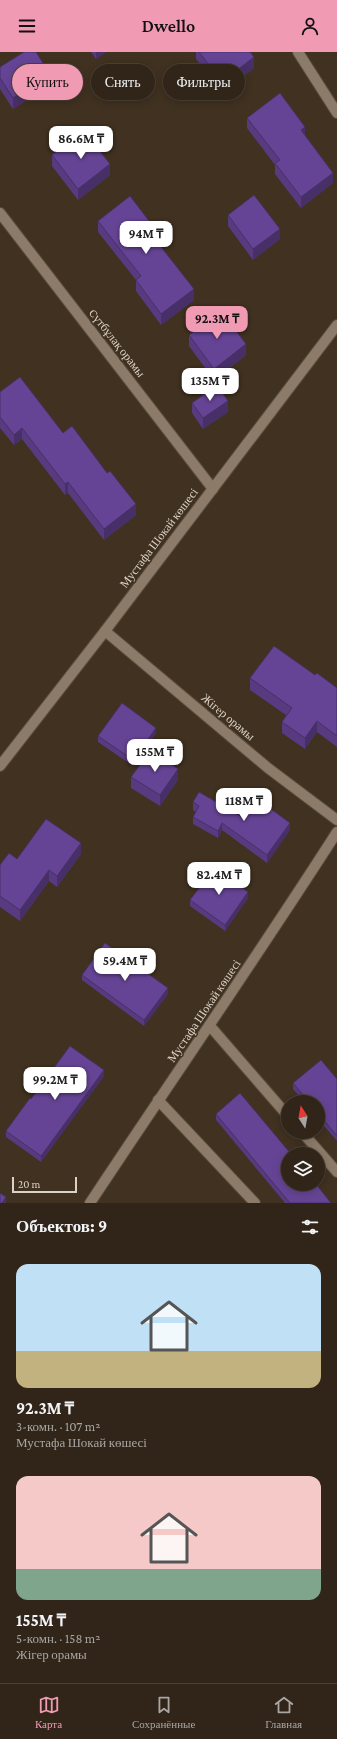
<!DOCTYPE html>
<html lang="ru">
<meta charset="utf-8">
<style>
:root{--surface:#302518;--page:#382d21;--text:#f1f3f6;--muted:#a8a5a2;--line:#4b4237;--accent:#f19ab3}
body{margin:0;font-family:"Crimson Pro",serif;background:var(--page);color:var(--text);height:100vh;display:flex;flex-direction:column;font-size:15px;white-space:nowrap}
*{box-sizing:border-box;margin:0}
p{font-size:13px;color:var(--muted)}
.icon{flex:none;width:22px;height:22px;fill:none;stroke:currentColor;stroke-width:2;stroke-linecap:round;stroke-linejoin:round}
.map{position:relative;height:1151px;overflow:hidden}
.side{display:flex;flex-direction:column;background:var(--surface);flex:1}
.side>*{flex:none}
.guide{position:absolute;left:12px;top:12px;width:313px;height:36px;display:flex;gap:8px}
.needle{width:26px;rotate:349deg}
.fabs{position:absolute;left:281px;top:1043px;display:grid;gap:8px}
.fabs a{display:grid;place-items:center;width:44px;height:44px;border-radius:50%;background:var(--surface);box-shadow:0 2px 10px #0003,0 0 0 1px var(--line);font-size:20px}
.scale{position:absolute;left:12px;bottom:10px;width:65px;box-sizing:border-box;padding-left:4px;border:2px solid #dbd2c7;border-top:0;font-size:11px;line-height:14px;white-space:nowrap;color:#dbd2c7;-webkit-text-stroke:3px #403120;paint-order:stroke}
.price{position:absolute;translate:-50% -34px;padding:0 9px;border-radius:8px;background:#fff;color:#222;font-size:13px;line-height:26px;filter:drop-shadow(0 1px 2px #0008)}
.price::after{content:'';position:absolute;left:50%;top:24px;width:12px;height:9px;margin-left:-6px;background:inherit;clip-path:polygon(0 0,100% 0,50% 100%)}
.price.on{background:var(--accent);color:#111}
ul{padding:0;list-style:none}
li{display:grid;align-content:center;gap:8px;height:212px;padding:0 16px}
li span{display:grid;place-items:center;height:124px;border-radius:12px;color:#555}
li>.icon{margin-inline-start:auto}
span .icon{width:72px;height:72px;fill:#fffc;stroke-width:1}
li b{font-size:17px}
h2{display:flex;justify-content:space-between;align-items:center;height:48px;padding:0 16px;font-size:17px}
.pill{padding:0 14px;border-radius:18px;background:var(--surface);box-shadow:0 2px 10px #0003,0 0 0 1px var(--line);font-size:14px;line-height:36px}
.pill.on{background:var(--accent);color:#111}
header{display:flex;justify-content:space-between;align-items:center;height:52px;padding:0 16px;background:var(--accent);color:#111;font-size:18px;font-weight:600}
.dock{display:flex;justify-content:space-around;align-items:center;height:56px;border-top:1px solid var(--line);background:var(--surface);font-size:11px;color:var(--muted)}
.dock a{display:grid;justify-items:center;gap:2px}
.dock .on{color:var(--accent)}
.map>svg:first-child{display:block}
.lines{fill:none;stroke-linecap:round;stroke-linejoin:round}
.minor-casing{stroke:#594d3d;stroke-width:12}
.minor{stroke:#8c7b68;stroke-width:10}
.wall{fill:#583a80}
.shaded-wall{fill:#473068}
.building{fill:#664495;stroke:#473068}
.labels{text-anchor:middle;stroke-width:3;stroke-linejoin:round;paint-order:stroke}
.street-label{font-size:12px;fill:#dbd2c7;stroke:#403120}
</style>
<header><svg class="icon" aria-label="menu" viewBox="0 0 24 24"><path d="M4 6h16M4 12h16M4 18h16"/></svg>Dwello<svg class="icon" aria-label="person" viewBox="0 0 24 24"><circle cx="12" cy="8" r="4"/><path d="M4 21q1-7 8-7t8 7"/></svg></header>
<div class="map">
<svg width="337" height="1151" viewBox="0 0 337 1151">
<rect width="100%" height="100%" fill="#403120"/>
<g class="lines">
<defs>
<g id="minor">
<path d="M298,0L337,61"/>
<path d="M0,161L213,437"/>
<path d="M105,579L268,716L337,768"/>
<path d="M0,714L105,579L337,273"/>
<path d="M210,974L288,1064"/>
<path d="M158,1048L255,1151"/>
<path d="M302,1080L337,1120"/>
<path d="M90,1151C172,1027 257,905 337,780"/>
</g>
</defs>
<use href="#minor" class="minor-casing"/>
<use href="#minor" class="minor"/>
</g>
<g class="wall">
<path d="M91,0H106L96,7Z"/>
<path d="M196,0H199L254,16L222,40L196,7Z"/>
<path d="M0,15L50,33L13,57L0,37Z"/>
<path d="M247,66L305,84L333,131L301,156L275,122V113L247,76Z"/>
<path d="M52,103L110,123L78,148L52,114Z"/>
<path d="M228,163L280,187L253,208L228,174Z"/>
<path d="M98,169L156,188L194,248L161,273L136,239V228L98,180Z"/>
<path d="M189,283L246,303L214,328L189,294Z"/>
<path d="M0,340L63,381L136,463L104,488L68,441L65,443L22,387L14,393L0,376Z"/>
<path d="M192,351L228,360L203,377L192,361Z"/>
<path d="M315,623L337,636V695L317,680L305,697L282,681V670L286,663L250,638V626Z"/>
<path d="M156,681L133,714L98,690V684Z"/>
<path d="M131,725L178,728L160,754L131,736Z"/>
<path d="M193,750L242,765L290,778L267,811L222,778L218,786L193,772V765L196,760L193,758Z"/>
<path d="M81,802L57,835L49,829L20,869L0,855V813L17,807Z"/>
<path d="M248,846L225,879L190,854V848Z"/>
<path d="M82,923L168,942L144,974L82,928Z"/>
<path d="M104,1024L41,1110L6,1085V1079L31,1047Z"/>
<path d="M337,1027V1089L318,1067V1050H304L293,1037V1031Z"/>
<path d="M216,1062L331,1151H285L216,1068Z"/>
</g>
<g class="shaded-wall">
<path d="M96,0H106L96,7Z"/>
<path d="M254,5V16L222,40V30Z"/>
<path d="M50,22V33L13,57V46Z"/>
<path d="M305,75V86L301,78Z"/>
<path d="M110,112V123L78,148V137Z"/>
<path d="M333,121V131L301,156V145Z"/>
<path d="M280,177V187L253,208V197Z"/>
<path d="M156,178V189L151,182Z"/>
<path d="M194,237V248L161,273V262Z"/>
<path d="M246,292V303L214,328V317Z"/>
<path d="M228,349V360L203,377V366Z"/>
<path d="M22,376V387L14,393V383Z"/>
<path d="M68,430V441L65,443V432Z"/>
<path d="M136,452V463L104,488V477Z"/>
<path d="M317,669V680L305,697V686Z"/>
<path d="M156,676V681L133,714V708Z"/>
<path d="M178,717V728L160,754V743Z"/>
<path d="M222,771V778L218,786V779Z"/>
<path d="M290,771V778L267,811V803Z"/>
<path d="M81,791V802L57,835V824Z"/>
<path d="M49,818V829L20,869V858Z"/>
<path d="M248,840V846L225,879V873Z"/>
<path d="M168,936V942L144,974V968Z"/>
<path d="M104,1018V1024L41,1110V1104Z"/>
<path d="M6,1145V1151H2Z"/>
</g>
<g class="building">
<path d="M24,0H36L50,22L13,46L0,26V15Z"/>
<path d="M199,0H250L254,5L222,30Z"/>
<path d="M280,41L305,75L301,78L333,121L301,145L275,111L280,108L247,66Z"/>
<path d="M84,79L110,112L78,137L52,103Z"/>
<path d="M254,143L280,177L253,197L228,163Z"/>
<path d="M130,144L156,178L151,182L194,237L161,262L136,228L141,224L98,169Z"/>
<path d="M221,259L246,292L214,317L189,283Z"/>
<path d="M20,325L63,381L72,374L107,421L110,419L136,452L104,477L68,430L65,432L22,376L14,383L0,365V340Z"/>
<path d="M217,333L228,349L203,366L192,351Z"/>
<path d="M274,594L315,623L317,621L337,636V684L317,669L305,686L282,670L292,656L250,626Z"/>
<path d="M122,651L156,676L133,708L98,684Z"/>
<path d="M151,698L178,717L160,743L131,725Z"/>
<path d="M199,740L242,765L256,746L290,771L267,803L222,771L218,779L193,765L199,754L193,750Z"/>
<path d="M46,767L81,791L57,824L49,818L20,858L0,844V813L9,801L17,807Z"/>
<path d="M214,816L248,840L225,873L190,848Z"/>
<path d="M105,891L168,936L144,968L82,923Z"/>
<path d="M70,994L104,1018L41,1104L6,1079L30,1046L31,1047Z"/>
<path d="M321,1008L337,1027V1084L318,1061V1050H309L293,1031Z"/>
<path d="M240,1041L291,1102H288V1132H316L331,1151H290L216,1062Z"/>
<path d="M0,1141L6,1145L2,1151H0Z"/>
</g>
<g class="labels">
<g class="street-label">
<text transform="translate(117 291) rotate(52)" y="4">Cүтбұлақ орамы</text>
<text transform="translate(159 486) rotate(-53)" y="4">Мустафа Шокай көшесі</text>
<text transform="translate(228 665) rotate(40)" y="4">Жігер орамы</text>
<text transform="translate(204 959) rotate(-56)" y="4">Мустафа Шокай көшесі</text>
</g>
</g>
</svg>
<div class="fabs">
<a><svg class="needle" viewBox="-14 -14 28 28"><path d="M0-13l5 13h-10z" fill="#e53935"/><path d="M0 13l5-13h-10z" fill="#a8a5a2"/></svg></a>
<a><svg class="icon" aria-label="layers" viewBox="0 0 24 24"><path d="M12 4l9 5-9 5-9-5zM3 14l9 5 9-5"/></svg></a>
</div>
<div class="scale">20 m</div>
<b class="price" style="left:81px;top:108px">86.6M ₸</b>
<b class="price" style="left:146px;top:203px">94M ₸</b>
<b class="price on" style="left:217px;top:288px">92.3M ₸</b>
<b class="price" style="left:210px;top:350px">135M ₸</b>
<b class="price" style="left:155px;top:721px">155M ₸</b>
<b class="price" style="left:244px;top:770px">118M ₸</b>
<b class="price" style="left:219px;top:844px">82.4M ₸</b>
<b class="price" style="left:125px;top:930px">59.4M ₸</b>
<b class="price" style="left:55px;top:1049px">99.2M ₸</b>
<div class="guide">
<a class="pill on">Купить</a>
<a class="pill">Снять</a>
<a class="pill">Фильтры</a>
</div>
</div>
<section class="side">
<h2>Объектов: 9<svg class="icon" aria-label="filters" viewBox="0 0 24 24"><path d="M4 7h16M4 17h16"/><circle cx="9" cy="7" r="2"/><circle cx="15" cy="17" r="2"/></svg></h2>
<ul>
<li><span style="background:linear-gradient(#bfe0f5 70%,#c2b280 0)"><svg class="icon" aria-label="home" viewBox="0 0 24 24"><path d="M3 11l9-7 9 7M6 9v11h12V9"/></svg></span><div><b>92.3M ₸</b><p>3-комн. · 107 m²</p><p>Мустафа Шокай көшесі</p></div></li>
<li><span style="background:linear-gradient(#f6c9c9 75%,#7fa58c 0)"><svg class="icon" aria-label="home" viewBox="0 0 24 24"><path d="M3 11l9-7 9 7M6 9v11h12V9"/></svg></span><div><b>155M ₸</b><p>5-комн. · 158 m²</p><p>Жігер орамы</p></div></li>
</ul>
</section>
<nav class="dock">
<a class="on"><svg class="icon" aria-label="map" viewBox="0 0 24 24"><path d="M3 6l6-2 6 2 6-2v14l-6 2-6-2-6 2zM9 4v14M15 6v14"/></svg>Карта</a>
<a><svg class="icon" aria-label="saved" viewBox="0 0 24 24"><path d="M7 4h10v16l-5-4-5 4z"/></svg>Сохранённые</a>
<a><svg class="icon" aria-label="home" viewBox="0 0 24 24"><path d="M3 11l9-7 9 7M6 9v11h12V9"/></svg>Главная</a>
</nav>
